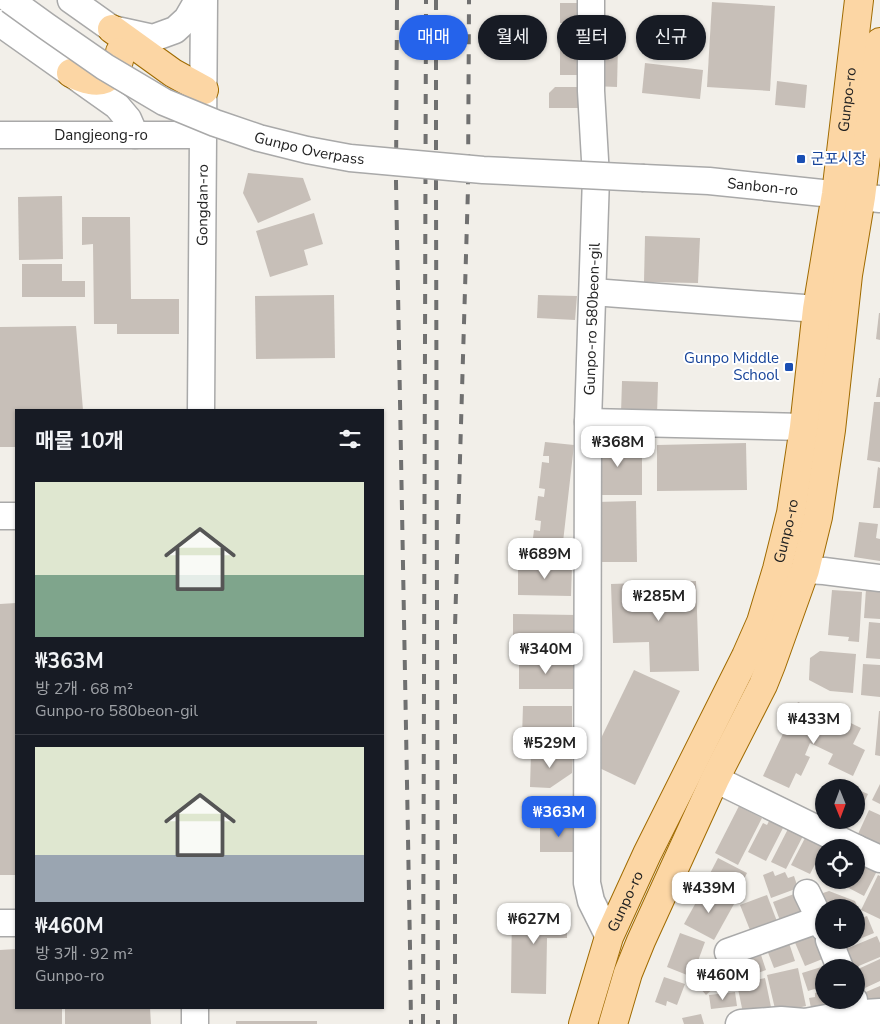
<!DOCTYPE html>
<html lang="ko">
<meta charset="utf-8">
<style>
:root{--surface:#171b24;--page:#20242c;--text:#f1f3f6;--muted:#9ea1a6;--line:#363941;--accent:#2563eb}
body{margin:0;font-family:"Nunito Sans","Noto Sans KR",sans-serif;background:var(--page);color:var(--text);height:100vh;display:flex;flex-direction:column;font-size:19px;white-space:nowrap}
*{box-sizing:border-box;margin:0}
p{font-size:16px;color:var(--muted)}
.icon{flex:none;width:28px;height:28px;fill:none;stroke:currentColor;stroke-width:2;stroke-linecap:round;stroke-linejoin:round}
.map{position:relative;flex:1;overflow:hidden}
.sheet{position:absolute;left:15px;top:409px;width:369px;height:600px;display:flex;flex-direction:column;background:var(--surface);border-radius:0px;box-shadow:0 1px 4px #0004}
.sheet>*{flex:none}
.guide{position:absolute;left:399px;top:15px;width:406px;height:45px;display:flex;gap:10px}
.needle{width:32px;rotate:179deg}
.tools{position:absolute;left:815px;top:779px;display:grid;gap:10px}
.tools a{display:grid;place-items:center;width:50px;height:50px;border-radius:50%;background:var(--surface);box-shadow:0 1px 4px #0004;font-size:25px}
.price{position:absolute;translate:-50% -42px;padding:0 11px;border-radius:10px;background:#fff;color:#222;font-size:16px;line-height:32px;filter:drop-shadow(0 1px 2px #0008)}
.price::after{content:'';position:absolute;left:50%;top:30px;width:15px;height:11px;margin-left:-8px;background:inherit;clip-path:polygon(0 0,100% 0,50% 100%)}
.price.current{background:var(--accent);color:#fff}
ul{padding:0;list-style:none}
li{display:grid;align-content:center;gap:10px;height:265px;padding:0 20px}
li+li{border-top:1px solid var(--line)}
li span{display:grid;place-items:center;height:155px;border-radius:0px;color:#555}
li>.icon{margin-inline-start:auto}
span .icon{width:90px;height:90px;fill:#fffc;stroke-width:1}
li b{font-size:21px}
h2{display:flex;justify-content:space-between;align-items:center;height:60px;padding:0 20px;font-size:21px}
.chip{padding:0 18px;border-radius:22px;background:var(--surface);box-shadow:0 1px 4px #0004;font-size:18px;line-height:45px}
.chip.current{background:var(--accent);color:#fff}
.map>svg:first-child{display:block}
.building{fill:#c7bfb8}
.lines{fill:none;stroke-linecap:round;stroke-linejoin:round}
.minor-casing{stroke:#a9a9a9;stroke-width:29}
.major-casing{stroke:#a06b00;stroke-width:30}
.minor{stroke:#fff;stroke-width:26}
.major{stroke:#fcd6a4;stroke-width:28}
.rail{stroke:#707070;stroke-width:4;stroke-dasharray:10 10;stroke-linecap:butt}
.minor-bridge-casing{stroke:#a9a9a9;stroke-width:29;stroke-linecap:butt}
.minor-bridge{stroke:#fff;stroke-width:26}
.transit-dot{fill:#1a4fb4;stroke:#fff;stroke-width:2}
.labels{text-anchor:middle;stroke-width:4;stroke-linejoin:round;paint-order:stroke}
.street-label{font-size:15px;fill:#222;stroke:#fff}
.transit-label{font-size:15px;fill:#164399;stroke:#fff;text-anchor:start}
</style>
<div class="map">
<svg width="880" height="1024" viewBox="0 0 880 1024">
<rect width="100%" height="100%" fill="#f2efe9"/>
<g class="building">
<path d="M712,2L775,6L770,91L707,87Z"/>
<rect x="560" y="3" width="25" height="20"/>
<rect x="560" y="31" width="17" height="44"/>
<path d="M595,44L618,45L617,87L593,86Z"/>
<path d="M645,63L703,70L700,99L642,93Z"/>
<path d="M777,81L807,85L805,108L775,105Z"/>
<path d="M555,87H582V108H549V93Z"/>
<path d="M248,173L303,178L311,200L258,223L243,193Z"/>
<path d="M62,196L63,259L19,260L18,197Z"/>
<path d="M314,213L323,244L304,250L308,265L270,277L256,231Z"/>
<path d="M82,217H130L131,299H179V334H117V324H94L93,244L82,245Z"/>
<path d="M645,236L700,238L698,283L644,282Z"/>
<path d="M22,264H62V281H85V297H22Z"/>
<path d="M334,295L335,358L256,359L255,296Z"/>
<path d="M538,295L577,296L575,320L537,318Z"/>
<path d="M879,313H880V340L876,339Z"/>
<path d="M76,326L83,410H16V447H0V327Z"/>
<path d="M879,378H880V397H876Z"/>
<path d="M622,381L658,382L657,415L621,414Z"/>
<path d="M874,402H880V462L867,460Z"/>
<path d="M545,442L574,445L563,542L533,538L534,530L540,531L541,521L535,520L538,496L544,497L545,489L539,488L542,462L549,463V456H543Z"/>
<rect x="593" y="442" width="49" height="53"/>
<path d="M746,443L747,490L657,491V445Z"/>
<path d="M878,467L880,468V508H873Z"/>
<path d="M636,501L637,562H597L596,502Z"/>
<path d="M859,522L878,524L876,538L880,539V561L854,557Z"/>
<path d="M518,565L572,566L571,596L518,595Z"/>
<path d="M696,581L699,671L650,672L649,642L613,643L611,584Z"/>
<path d="M866,589L880,590V619L864,618Z"/>
<path d="M832,590L862,592L859,642L848,641L849,637L828,635Z"/>
<path d="M16,603V875H0V604Z"/>
<path d="M513,614L577,615L576,643H513Z"/>
<path d="M869,622L880,623V659L866,658Z"/>
<path d="M820,651L856,654L853,693L830,691L809,680L810,658Z"/>
<rect x="519" y="661" width="55" height="28"/>
<path d="M863,664L880,665V697L861,695Z"/>
<path d="M634,670L680,691L635,785L589,763Z"/>
<path d="M798,702L829,716L830,713L861,728L853,744L865,750L853,776L828,764L833,754L810,743L805,755L810,757L801,776L796,773L789,788L763,776Z"/>
<path d="M523,706H572V737H522Z"/>
<path d="M879,711H880V756L875,755Z"/>
<path d="M531,753L573,754L572,773L550,788L530,787Z"/>
<path d="M880,784V804L872,800Z"/>
<path d="M856,789L868,794L860,811L856,809Z"/>
<path d="M739,806L762,818L738,865L715,853Z"/>
<path d="M869,810L880,815V845L858,834Z"/>
<path d="M770,819L784,826L766,861L748,852L763,823L767,825Z"/>
<rect x="540" y="825" width="38" height="27"/>
<path d="M789,827L804,834L786,869L771,862Z"/>
<path d="M805,838L824,847L810,874L791,865Z"/>
<path d="M718,858L747,873L733,901L704,885Z"/>
<path d="M857,861L877,871L864,896L845,886L848,880H856V863Z"/>
<path d="M773,871L775,876L785,872L788,878L794,876L798,888L771,898L763,875Z"/>
<path d="M878,875L880,876V919L861,910Z"/>
<path d="M825,880H844L840,888Z"/>
<path d="M704,888L734,904L714,940L684,924Z"/>
<path d="M829,891L855,901L858,908H822L817,895Z"/>
<path d="M794,894L806,913L781,923L773,902Z"/>
<path d="M767,895L778,924L752,935L740,905Z"/>
<path d="M512,905L567,906V938H547L546,994L511,993Z"/>
<path d="M867,916L874,933L840,947L837,940H856V920Z"/>
<path d="M818,927L830,956L805,966L793,938Z"/>
<path d="M680,933L705,942L692,977L667,967Z"/>
<path d="M877,936L880,943V957L854,968L851,960L841,951Z"/>
<path d="M789,943L795,961L774,968L767,950Z"/>
<path d="M16,949V1008H62V1024H0V950Z"/>
<path d="M759,949L766,970L744,978L736,957Z"/>
<path d="M880,959V981L865,988L863,983L856,986V970Z"/>
<path d="M716,961L728,975L706,995L694,981Z"/>
<path d="M831,964L832,968H824V986L808,991L802,973Z"/>
<path d="M798,968L806,1006L776,1013L767,975Z"/>
<path d="M664,977L685,984L677,1005L667,1001L666,1006L655,1002Z"/>
<path d="M765,978L771,1007L743,1013L737,984Z"/>
<path d="M880,986V1002L864,1000L861,994Z"/>
<path d="M824,991V1000H841L842,1008L812,1013L809,998L815,997V993Z"/>
<path d="M735,992L737,1006L711,1009L709,995Z"/>
<path d="M65,1008H150L151,1024H65Z"/>
<path d="M701,1014L704,1024H684L682,1018Z"/>
<rect x="236" y="1021" width="81" height="3"/>
</g>
<g class="lines">
<defs>
<g id="minor">
<path d="M71,0L112,29L153,38L175,30L187,19L198,0"/>
<path d="M591,0V91L596,177L588,422L587,883L591,901L609,937"/>
<path d="M0,23L117,106L128,119L135,135"/>
<path id="s1" d="M0,135H203"/>
<path id="s2" d="M644,178L709,181L880,199"/>
<path d="M593,292L817,309"/>
<path id="s3" d="M201,410L204,0"/>
<path d="M588,422L804,427"/>
<path d="M0,516H16"/>
<path d="M805,570L824,571L880,578"/>
<path d="M715,779L856,848"/>
<path d="M856,848L880,859"/>
<path d="M807,893L824,928"/>
<path d="M0,923H16"/>
<path d="M829,940L840,968"/>
<path d="M728,952L820,919"/>
<path d="M848,1014L880,1012"/>
<path d="M195,1024V1008"/>
<path d="M739,1024L741,1023L781,1020L805,1022L848,1014L854,1001V1000"/>
</g>
<g id="major">
<path d="M112,29L173,73L204,90"/>
<path d="M71,73C77,76 84,79 90,80C109,84 120,69 120,52"/>
<path id="s4" d="M583,1024L609,937L647,854L746,656L761,622L777,569L791,513L804,427L817,309L836,194L859,0"/>
<path d="M613,1024L628,973L641,941L715,779L763,685L771,665L805,570L818,517L831,430L848,275L861,197L880,42"/>
</g>
</defs>
<use href="#minor" class="minor-casing"/>
<use href="#major" class="major-casing"/>
<use href="#minor" class="minor"/>
<use href="#major" class="major"/>
<g class="rail">
<path d="M397,0L396,182L410,947L411,1024"/>
<path d="M436,0V188L438,1024"/>
<path d="M423,1024L426,0"/>
<path d="M455,1024V627L468,188L469,0"/>
</g>
<defs>
<g id="minor-bridge">
<path id="s5" d="M10,0L46,26L105,67L164,102L215,123L259,138L307,150L350,158L483,170L644,178"/>
</g>
</defs>
<use href="#minor-bridge" class="minor-bridge-casing"/>
<use href="#minor-bridge" class="minor-bridge"/>
</g>
<g class="transit-dot">
<rect x="796" y="154" width="10" height="10" rx="2.5"/>
<rect x="784" y="362" width="10" height="10" rx="2.5"/>
</g>
<g class="labels">
<g class="street-label">
<text dy="5" stroke="none"><textPath href="#s4" startOffset="971">Gunpo-ro</textPath></text>
<text dy="5" stroke="none"><textPath href="#s1" startOffset="101">Dangjeong-ro</textPath></text>
<text dy="5" stroke="none"><textPath href="#s5" startOffset="338">Gunpo Overpass</textPath></text>
<text dy="5" stroke="none"><textPath href="#s2" startOffset="119">Sanbon-ro</textPath></text>
<text dy="5" stroke="none"><textPath href="#s3" startOffset="205">Gongdan-ro</textPath></text>
<text transform="translate(592 319) rotate(-88)" y="5">Gunpo-ro 580beon-gil</text>
<text dy="5" stroke="none"><textPath href="#s4" startOffset="535">Gunpo-ro</textPath></text>
<text dy="5" stroke="none"><textPath href="#s4" startOffset="130">Gunpo-ro</textPath></text>
</g>
<g class="transit-label">
<text x="811" y="164">군포시장</text>
<text x="779" y="363" text-anchor="end">Gunpo Middle<tspan x="779" dy="17">School</tspan></text>
</g>
</g>
</svg>
<div class="tools">
<a><svg class="needle" viewBox="-14 -14 28 28"><path d="M0-13l5 13h-10z" fill="#e53935"/><path d="M0 13l5-13h-10z" fill="#9ea1a6"/></svg></a>
<a><svg class="icon" aria-label="locate" viewBox="0 0 24 24"><circle cx="12" cy="12" r="6"/><path d="M12 2v4M12 18v4M2 12h4M18 12h4"/></svg></a>
<a>+</a>
<a>−</a>
</div>
<b class="price" style="left:618px;top:468px">₩368M</b>
<b class="price" style="left:545px;top:580px">₩689M</b>
<b class="price" style="left:659px;top:622px">₩285M</b>
<b class="price" style="left:546px;top:675px">₩340M</b>
<b class="price" style="left:814px;top:745px">₩433M</b>
<b class="price" style="left:550px;top:769px">₩529M</b>
<b class="price current" style="left:559px;top:838px">₩363M</b>
<b class="price" style="left:709px;top:914px">₩439M</b>
<b class="price" style="left:534px;top:945px">₩627M</b>
<b class="price" style="left:723px;top:1001px">₩460M</b>
<div class="guide">
<a class="chip current">매매</a>
<a class="chip">월세</a>
<a class="chip">필터</a>
<a class="chip">신규</a>
</div>
<section class="sheet">
<h2>매물 10개<svg class="icon" aria-label="filters" viewBox="0 0 24 24"><path d="M4 7h16M4 17h16"/><circle cx="9" cy="7" r="2"/><circle cx="15" cy="17" r="2"/></svg></h2>
<ul>
<li><span style="background:linear-gradient(#dfe7d0 60%,#7fa58c 0)"><svg class="icon" aria-label="home" viewBox="0 0 24 24"><path d="M3 11l9-7 9 7M6 9v11h12V9"/></svg></span><div><b>₩363M</b><p>방 2개 · 68 m²</p><p>Gunpo-ro 580beon-gil</p></div></li>
<li><span style="background:linear-gradient(#dfe7d0 70%,#9aa5b1 0)"><svg class="icon" aria-label="home" viewBox="0 0 24 24"><path d="M3 11l9-7 9 7M6 9v11h12V9"/></svg></span><div><b>₩460M</b><p>방 3개 · 92 m²</p><p>Gunpo-ro</p></div></li>
</ul>
</section>
</div>
